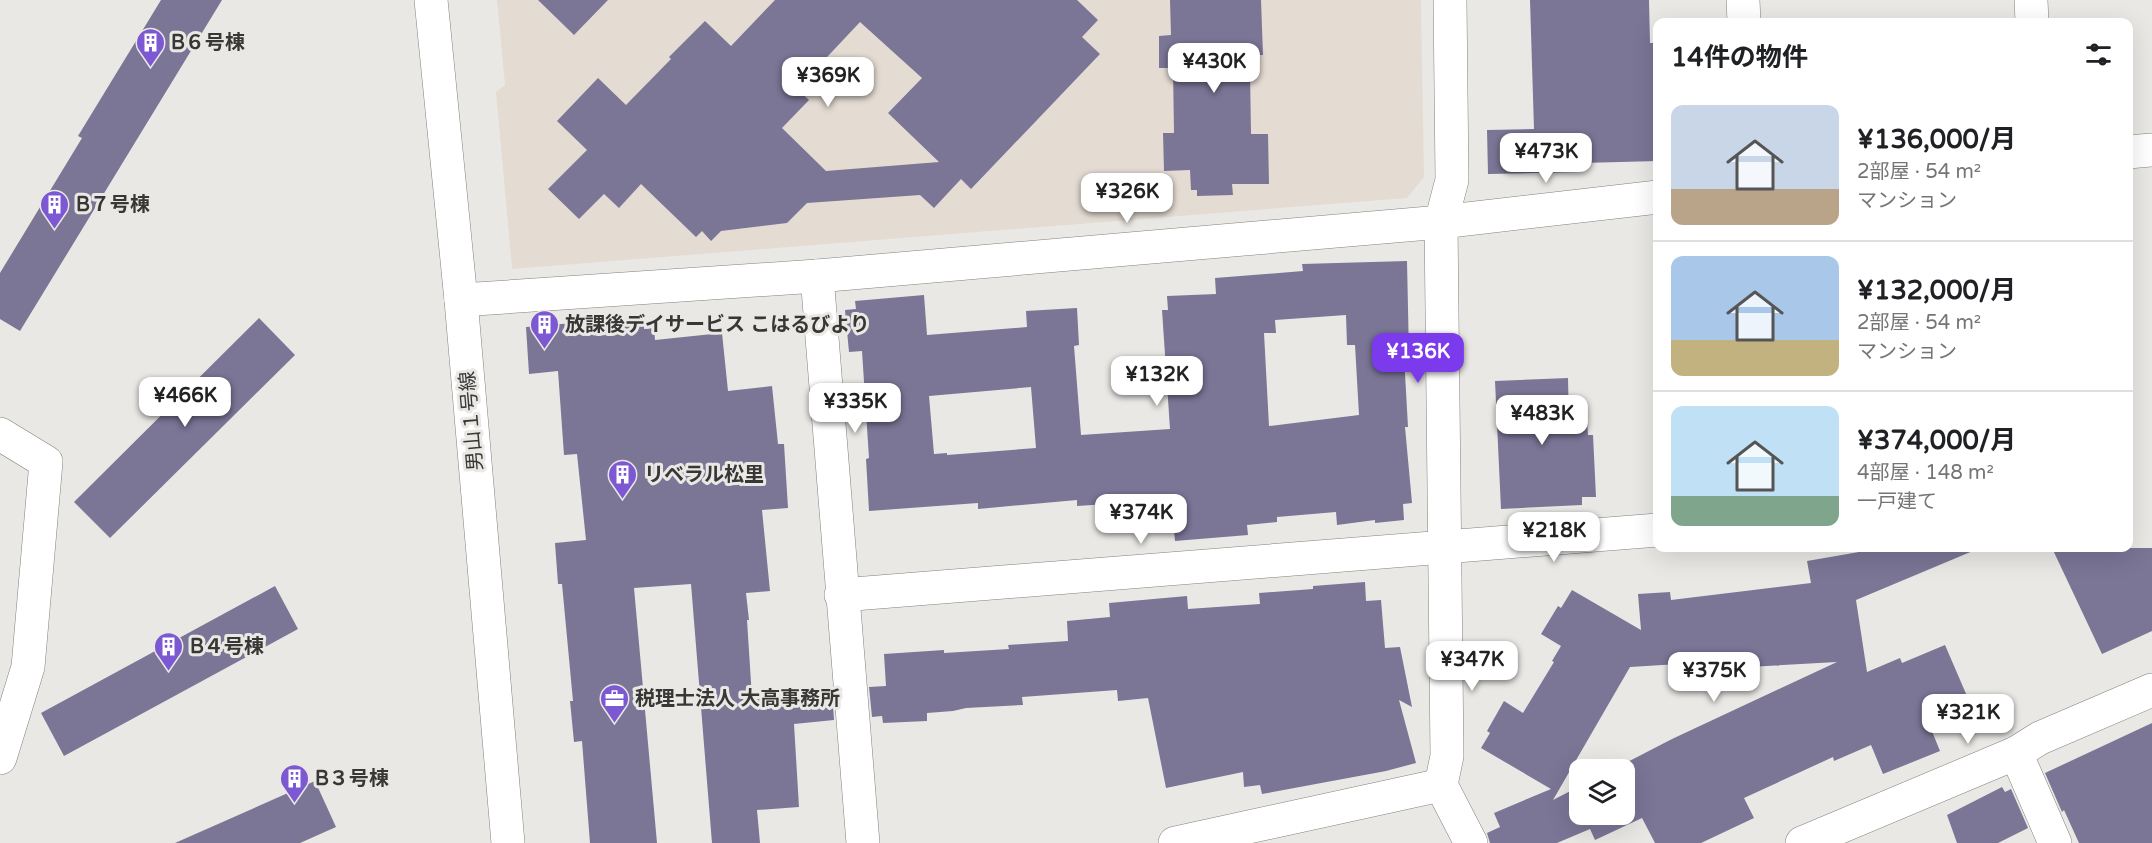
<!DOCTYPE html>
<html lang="ja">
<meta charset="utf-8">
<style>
:root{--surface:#fff;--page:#f2f2f2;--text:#202124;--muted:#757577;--line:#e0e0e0;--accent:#7c3aed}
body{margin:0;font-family:"Varela Round","Noto Sans JP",sans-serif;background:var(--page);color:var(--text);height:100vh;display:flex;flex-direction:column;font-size:22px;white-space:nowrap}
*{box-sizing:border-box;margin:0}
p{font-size:20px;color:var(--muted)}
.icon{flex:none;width:33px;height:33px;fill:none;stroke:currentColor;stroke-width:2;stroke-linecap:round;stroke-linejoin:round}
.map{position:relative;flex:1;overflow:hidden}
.drawer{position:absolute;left:1653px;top:18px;width:480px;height:534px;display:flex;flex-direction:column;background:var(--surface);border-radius:12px;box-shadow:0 6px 24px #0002}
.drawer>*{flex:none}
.tools{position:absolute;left:1569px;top:759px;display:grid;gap:12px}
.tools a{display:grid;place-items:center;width:66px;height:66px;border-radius:12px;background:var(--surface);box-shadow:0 6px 24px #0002;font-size:30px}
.price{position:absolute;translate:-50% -51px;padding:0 14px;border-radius:12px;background:#fff;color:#222;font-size:20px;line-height:39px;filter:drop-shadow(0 2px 3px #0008)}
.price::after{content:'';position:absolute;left:50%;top:36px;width:18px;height:14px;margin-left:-9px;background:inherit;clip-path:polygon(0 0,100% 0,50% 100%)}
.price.current{background:var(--accent);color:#fff}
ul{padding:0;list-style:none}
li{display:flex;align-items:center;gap:18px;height:150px;padding:0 18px}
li+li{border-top:2px solid var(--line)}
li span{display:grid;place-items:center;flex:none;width:168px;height:120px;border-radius:12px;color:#555}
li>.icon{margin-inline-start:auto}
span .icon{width:72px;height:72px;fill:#fffc;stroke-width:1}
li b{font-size:26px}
h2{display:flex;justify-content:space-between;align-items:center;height:72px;padding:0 18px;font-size:26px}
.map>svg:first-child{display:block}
.built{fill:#e4dcd3}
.building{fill:#7b7596;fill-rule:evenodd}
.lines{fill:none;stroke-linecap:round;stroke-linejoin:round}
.minor-casing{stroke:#83817e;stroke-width:34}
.minor{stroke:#fff;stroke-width:33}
.labels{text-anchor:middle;stroke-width:6;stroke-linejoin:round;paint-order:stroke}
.poi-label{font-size:20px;font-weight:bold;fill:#383736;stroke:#eae8e5;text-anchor:start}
.street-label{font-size:20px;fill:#383736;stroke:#eae8e5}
</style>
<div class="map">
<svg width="2152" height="843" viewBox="0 0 2152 843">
<rect width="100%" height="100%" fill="#eae8e5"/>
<path class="built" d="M497,0H1421L1424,177L1407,198L512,269L496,92L505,85Z"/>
<g class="building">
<path d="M161,0H222L20,331L0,319V273L82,138L78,136Z"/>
<path d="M538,0H608L574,35Z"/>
<path d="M775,0H1077L1098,20L1082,37L1100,54L971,189L961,179L934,208L920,195L807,203L787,223L721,231L711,241L702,231L696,237L641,184L619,208L604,194L579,219L548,189L587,150L557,121L598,78L626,105L671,59L669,57L705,21L731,46ZM860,22L922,78L888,113L939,162L826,171L782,128L809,100L797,89Z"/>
<path d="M1170,0H1261L1263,55H1256V70L1250,71L1251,134H1268L1269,184H1232L1233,195L1197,196V190H1191L1190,170L1164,171L1163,133H1174L1173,68H1159V36L1171,35Z"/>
<path d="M1530,0H1649L1650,43H1658V161L1582,163V172L1488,174L1487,130L1534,129Z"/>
<path d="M1407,261L1409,356H1404L1408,427H1405L1412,503L1403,504L1404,520L1375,523V520L1337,525L1336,512L1277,517V522L1247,525L1248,535L1175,541L1172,508L1109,512L1108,504L1077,506V500L978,509V503L869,511L866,459L869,458L862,351L849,352L845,310L856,309L855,301L924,295L927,335L1027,327L1026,311L1077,308L1079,345L1074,346L1081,435L1170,429L1162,310H1168L1167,296L1216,294L1215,278L1303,271L1302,264ZM1346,315L1347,345H1355L1359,415L1269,426L1264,333H1276L1275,320ZM1031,387L1036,448L947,455V453L934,454L929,396Z"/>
<path d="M644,317V329L654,328L655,340L722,333L728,391L772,386L778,444H784L788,508L762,510L770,591L746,593L749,620H747L752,698L832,690L834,720L794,724L799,807L757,810L760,843H712L691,584L634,588L657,843H590L582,741L574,742L570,701H573L562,584H558L555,543L586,540L577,454L564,455L558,371L529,374L526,327Z"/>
<path d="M259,318L295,355L110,538L74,502Z"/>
<path d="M1568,378L1569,422L1587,421L1588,435H1593L1596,497H1582V505L1501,509L1495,381Z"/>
<path d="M1857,548H1980L1856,600L1867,672L1900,658L1902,663L1945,645L1967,696L1925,714L1940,751L1883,774L1871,745L1834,761L1833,757L1744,798L1754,818L1701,843H1655L1642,818L1595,840L1590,829L1557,843H1490L1487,833L1500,827L1494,813L1551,789L1481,748L1490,733L1487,731L1504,701L1523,713L1554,662L1552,661L1561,646L1541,634L1558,606L1561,608L1572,590L1641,630L1638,594L1670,592L1671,600L1811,583L1807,561L1859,552ZM1837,662L1672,739L1612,770H1624V814H1580V786L1553,800L1630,667L1679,664V668L1694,667V670Z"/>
<path d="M2052,548H2152V631L2102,654Z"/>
<path d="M1365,582L1366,601L1381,600L1385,648L1400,647L1412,707L1399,700L1416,763L1386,771L1262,794L1260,785L1244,787L1243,772L1166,788L1148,698L1118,701L1117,690L1022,697L1023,705L966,708L953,711L927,713V721L883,723L882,716L872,717L869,687L886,686L884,654L944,650V653L1009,649L1008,645L1068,641L1067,621L1110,617L1109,603L1187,596L1188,609L1260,604L1259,593L1313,589V586Z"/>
<path d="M275,586L298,629L64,756L41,713Z"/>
<path d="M2152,723V843H2079L2064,810L2062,812L2045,773Z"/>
<path d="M315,781L336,827L300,843H175Z"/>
<path d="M2002,787L2005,792L2011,789L2028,828L1998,843H1957L1947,815Z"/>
</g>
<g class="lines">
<defs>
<g id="minor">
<path d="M431,0L461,300L508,843"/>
<path d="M1450,0L1452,180L1441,222L1447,756L1441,785L1471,843"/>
<path d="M1743,0L1744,22"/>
<path d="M2031,0L2032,22"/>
<path d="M2128,152L2152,150"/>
<path d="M817,276L863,843"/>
<path d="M461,300L817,276L1441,222L1658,197"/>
<path d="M0,434L46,462L28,667L0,758"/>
<path d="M841,595L1658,530"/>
<path d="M2016,753L2055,843"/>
<path d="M1175,843L1441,785"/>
<path d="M1802,843L2016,753L2040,738L2152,690"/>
</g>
</defs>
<use href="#minor" class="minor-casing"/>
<use href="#minor" class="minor"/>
</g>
<defs>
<symbol id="building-pin" viewBox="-11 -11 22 30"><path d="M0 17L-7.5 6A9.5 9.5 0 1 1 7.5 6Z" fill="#7c58d2" stroke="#eae8e5"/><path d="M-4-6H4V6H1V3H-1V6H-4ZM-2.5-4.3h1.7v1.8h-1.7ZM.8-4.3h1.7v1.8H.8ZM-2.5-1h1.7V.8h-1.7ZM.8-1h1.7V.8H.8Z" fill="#fff"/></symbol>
<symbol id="office-pin" viewBox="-11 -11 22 30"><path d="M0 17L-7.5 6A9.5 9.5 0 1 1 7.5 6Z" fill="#7c58d2" stroke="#eae8e5"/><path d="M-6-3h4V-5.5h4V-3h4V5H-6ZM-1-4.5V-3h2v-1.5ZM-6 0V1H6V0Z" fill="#fff"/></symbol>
</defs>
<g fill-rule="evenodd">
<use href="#building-pin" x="134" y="26" width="33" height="45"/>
<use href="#building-pin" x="38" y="188" width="33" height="45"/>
<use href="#building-pin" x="528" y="308" width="33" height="45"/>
<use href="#building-pin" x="606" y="458" width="33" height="45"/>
<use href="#building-pin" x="152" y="630" width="33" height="45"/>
<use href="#office-pin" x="598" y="682" width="33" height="45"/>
<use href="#building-pin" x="278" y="762" width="33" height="45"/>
</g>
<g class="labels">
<g class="poi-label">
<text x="171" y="49">B６号棟</text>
<text x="76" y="211">B７号棟</text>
<text x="565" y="331">放課後デイサービス こはるびより</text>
<text x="644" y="481">リベラル松里</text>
<text x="190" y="653">B４号棟</text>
<text x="635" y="705">税理士法人 大高事務所</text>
<text x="315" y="785">B３号棟</text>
</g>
<g class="street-label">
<text transform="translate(471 421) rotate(-95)" y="7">男山１号線</text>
</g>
</g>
</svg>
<div class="tools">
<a><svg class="icon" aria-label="layers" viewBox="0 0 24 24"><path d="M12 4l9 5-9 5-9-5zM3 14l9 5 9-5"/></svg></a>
</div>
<b class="price" style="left:1214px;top:94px">¥430K</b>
<b class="price" style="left:828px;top:108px">¥369K</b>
<b class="price" style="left:1546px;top:184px">¥473K</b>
<b class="price" style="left:1127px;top:224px">¥326K</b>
<b class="price current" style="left:1418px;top:384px">¥136K</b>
<b class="price" style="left:1157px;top:407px">¥132K</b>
<b class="price" style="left:185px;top:428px">¥466K</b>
<b class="price" style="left:855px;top:434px">¥335K</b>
<b class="price" style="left:1542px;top:446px">¥483K</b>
<b class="price" style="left:1141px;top:545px">¥374K</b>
<b class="price" style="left:1554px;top:563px">¥218K</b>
<b class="price" style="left:1472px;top:692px">¥347K</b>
<b class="price" style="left:1714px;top:703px">¥375K</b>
<b class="price" style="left:1968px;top:745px">¥321K</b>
<section class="drawer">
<h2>14件の物件<svg class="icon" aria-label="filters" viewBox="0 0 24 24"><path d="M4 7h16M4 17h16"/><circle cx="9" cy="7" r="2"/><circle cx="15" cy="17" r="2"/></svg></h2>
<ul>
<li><span style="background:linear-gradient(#c9d6e8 70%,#b9a48a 0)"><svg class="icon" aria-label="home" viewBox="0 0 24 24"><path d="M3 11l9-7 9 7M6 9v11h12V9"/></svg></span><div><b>¥136,000/月</b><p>2部屋 · 54 m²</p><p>マンション</p></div></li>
<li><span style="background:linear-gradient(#a9c7e8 70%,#c2b280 0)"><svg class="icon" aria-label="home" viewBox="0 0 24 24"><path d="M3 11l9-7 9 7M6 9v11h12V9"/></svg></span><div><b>¥132,000/月</b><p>2部屋 · 54 m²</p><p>マンション</p></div></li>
<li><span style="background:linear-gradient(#bfe0f5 75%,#7fa58c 0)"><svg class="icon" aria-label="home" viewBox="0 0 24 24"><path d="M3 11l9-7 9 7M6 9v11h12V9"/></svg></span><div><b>¥374,000/月</b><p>4部屋 · 148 m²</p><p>一戸建て</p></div></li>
</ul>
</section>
</div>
